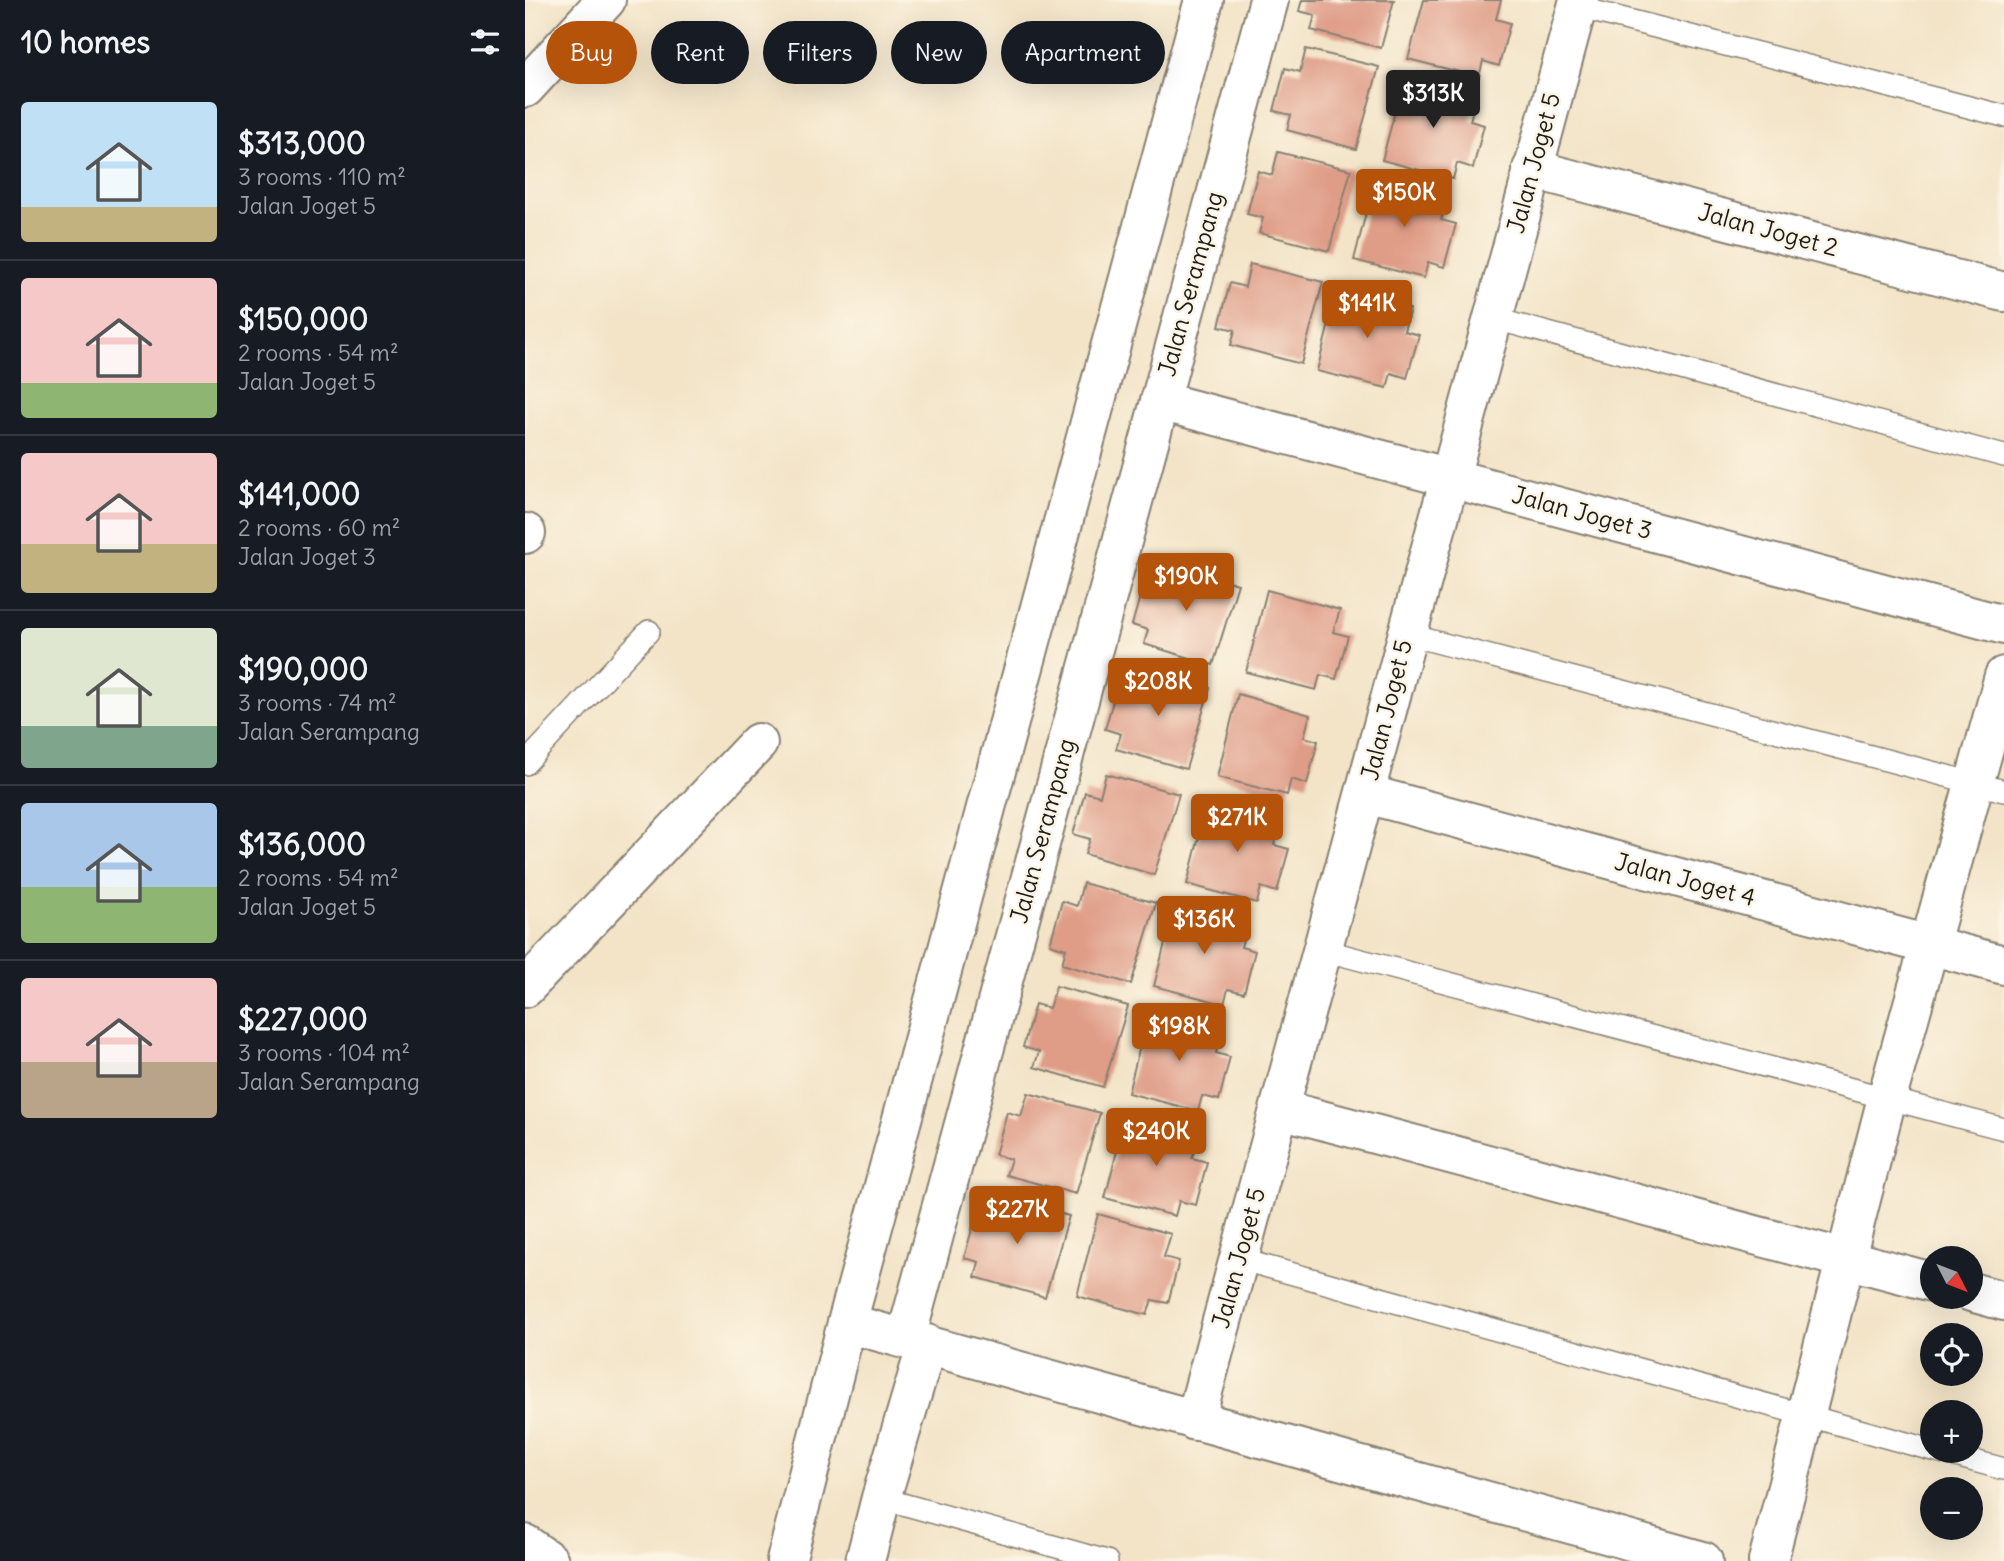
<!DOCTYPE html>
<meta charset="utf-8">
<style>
:root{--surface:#171b24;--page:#20242c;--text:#f1f3f6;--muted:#9ea1a6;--line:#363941;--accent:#b45309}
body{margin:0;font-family:Delius,sans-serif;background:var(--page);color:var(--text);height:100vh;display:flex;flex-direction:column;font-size:26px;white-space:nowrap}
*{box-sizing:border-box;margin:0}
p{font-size:23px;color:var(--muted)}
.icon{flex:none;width:38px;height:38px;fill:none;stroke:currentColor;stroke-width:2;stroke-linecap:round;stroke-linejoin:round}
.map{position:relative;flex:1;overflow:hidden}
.drawer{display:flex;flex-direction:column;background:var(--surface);width:525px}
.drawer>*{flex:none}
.guide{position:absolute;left:21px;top:21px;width:665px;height:63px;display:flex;gap:14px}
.needle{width:46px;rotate:132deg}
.buttons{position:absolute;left:1395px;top:1246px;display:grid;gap:14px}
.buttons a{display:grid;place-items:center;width:63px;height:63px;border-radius:50%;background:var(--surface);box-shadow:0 7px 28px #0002;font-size:35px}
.price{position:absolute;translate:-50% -60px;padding:0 16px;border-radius:7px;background:var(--accent);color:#fff;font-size:23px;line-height:46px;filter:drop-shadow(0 2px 4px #0008)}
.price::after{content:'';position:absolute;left:50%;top:42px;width:21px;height:16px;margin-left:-10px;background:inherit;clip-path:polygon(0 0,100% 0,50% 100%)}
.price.active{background:#222;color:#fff}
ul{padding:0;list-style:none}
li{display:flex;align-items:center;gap:21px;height:175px;padding:0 21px}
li+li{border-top:2px solid var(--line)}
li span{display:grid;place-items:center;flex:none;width:196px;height:140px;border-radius:7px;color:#555}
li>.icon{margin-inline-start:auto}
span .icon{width:84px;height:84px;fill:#fffc;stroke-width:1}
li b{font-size:30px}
h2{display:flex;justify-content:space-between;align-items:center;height:84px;padding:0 21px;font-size:30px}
.pill{padding:0 24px;border-radius:32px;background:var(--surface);box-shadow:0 7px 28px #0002;font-size:24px;line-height:63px}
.pill.active{background:var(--accent);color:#fff}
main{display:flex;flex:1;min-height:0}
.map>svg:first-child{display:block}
.building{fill:#df9c87}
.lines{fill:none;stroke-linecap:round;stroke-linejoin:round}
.lane-casing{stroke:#888072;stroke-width:24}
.street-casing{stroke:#888072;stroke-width:42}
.lane{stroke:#fff;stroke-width:21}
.street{stroke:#fff;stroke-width:38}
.labels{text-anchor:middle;stroke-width:5;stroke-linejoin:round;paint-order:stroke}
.street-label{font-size:24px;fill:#1c1c1c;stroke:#fcf5e5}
</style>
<main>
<section class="drawer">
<h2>10 homes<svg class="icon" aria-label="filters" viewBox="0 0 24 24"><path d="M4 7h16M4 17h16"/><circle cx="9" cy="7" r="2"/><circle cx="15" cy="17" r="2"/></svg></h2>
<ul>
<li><span style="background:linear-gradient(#bfe0f5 75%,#c2b280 0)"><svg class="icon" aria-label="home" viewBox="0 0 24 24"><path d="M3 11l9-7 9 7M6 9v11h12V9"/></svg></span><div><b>$313,000</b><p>3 rooms · 110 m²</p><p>Jalan Joget 5</p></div></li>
<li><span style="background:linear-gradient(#f6c9c9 75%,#8fb573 0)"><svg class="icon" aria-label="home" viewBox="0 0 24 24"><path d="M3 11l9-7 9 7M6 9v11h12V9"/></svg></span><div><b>$150,000</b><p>2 rooms · 54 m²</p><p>Jalan Joget 5</p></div></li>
<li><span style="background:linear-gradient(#f6c9c9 65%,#c2b280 0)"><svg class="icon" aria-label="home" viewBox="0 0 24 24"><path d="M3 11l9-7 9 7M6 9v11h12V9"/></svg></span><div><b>$141,000</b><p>2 rooms · 60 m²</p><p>Jalan Joget 3</p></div></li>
<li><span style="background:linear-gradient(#dfe7d0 70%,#7fa58c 0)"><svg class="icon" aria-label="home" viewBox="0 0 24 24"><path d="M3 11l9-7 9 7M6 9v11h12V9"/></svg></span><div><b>$190,000</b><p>3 rooms · 74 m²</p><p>Jalan Serampang</p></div></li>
<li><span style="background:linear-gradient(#a9c7e8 60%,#8fb573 0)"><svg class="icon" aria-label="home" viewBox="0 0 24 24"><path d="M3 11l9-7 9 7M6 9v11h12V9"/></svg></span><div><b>$136,000</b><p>2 rooms · 54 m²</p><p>Jalan Joget 5</p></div></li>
<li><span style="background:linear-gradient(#f6c9c9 60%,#b9a48a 0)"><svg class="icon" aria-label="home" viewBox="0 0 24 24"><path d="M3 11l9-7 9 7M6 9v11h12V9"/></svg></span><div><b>$227,000</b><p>3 rooms · 104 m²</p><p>Jalan Serampang</p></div></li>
</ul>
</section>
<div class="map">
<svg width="1479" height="1561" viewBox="0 0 1479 1561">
<rect width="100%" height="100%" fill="#fcf5e5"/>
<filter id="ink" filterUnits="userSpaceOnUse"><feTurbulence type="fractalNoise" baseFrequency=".0143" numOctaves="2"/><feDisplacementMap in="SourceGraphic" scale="14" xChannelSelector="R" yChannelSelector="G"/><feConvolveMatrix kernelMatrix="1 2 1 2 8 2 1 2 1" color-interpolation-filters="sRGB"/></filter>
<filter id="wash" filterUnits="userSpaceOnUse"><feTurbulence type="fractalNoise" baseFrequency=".00686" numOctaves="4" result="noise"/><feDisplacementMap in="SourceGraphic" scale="28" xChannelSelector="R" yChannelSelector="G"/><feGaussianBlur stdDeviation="1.57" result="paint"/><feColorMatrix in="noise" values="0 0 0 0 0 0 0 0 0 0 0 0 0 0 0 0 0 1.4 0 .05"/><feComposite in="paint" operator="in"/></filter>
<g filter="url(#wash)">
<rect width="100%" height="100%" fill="#f3e4c8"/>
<g id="blocks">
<g class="building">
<path d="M777,0H869L856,48L786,30L790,15L774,11Z"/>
<path d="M899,0H976L971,19L985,23L974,66L958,61L954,77L883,59Z"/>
<path d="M781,49L854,67L831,149L762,130L766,115L749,111L760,68L775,72Z"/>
<path d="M879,78L951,98L945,121L959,125L948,168L932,163L928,179L857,160Z"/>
<path d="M753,152L826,170L804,251L734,233L738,218L722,214L733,171L747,175Z"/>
<path d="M850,177L922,198L916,220L931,224L919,267L903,262L899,278L829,260Z"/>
<path d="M725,264L798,282L776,364L706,345L710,330L694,326L705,283L720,287Z"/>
<path d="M813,288L885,309L879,331L894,335L882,378L866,373L862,388L792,371Z"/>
<path d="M640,564L713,584L688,665L619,644L623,630L607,625L619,582L634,586Z"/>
<path d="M742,590L815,610L808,632L823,636L811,679L795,675L791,690L721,672Z"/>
<path d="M613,668L685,688L661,769L591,749L596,734L580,729L592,687L607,691Z"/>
<path d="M713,694L785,715L779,737L793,741L782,784L766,779L762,795L692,777Z"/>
<path d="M581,774L654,794L629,875L560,854L565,839L548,834L560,792L575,796Z"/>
<path d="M683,802L756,822L749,845L764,849L752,892L736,887L732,903L662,884Z"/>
<path d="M558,883L631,903L606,984L537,964L541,949L525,944L537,901L552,906Z"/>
<path d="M650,904L722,924L716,947L730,951L719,993L703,989L699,1004L629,986Z"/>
<path d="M531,986L603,1006L578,1087L509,1067L514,1052L498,1047L510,1004L524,1008Z"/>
<path d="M624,1011L697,1031L691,1053L705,1057L694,1100L677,1096L673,1111L603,1093Z"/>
<path d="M503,1093L575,1113L551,1194L481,1175L486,1159L470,1155L482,1112L496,1116Z"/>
<path d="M601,1116L674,1136L667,1158L682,1162L671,1205L654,1201L650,1216L580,1198Z"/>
<path d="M472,1197L544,1216L520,1297L450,1277L454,1262L439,1258L451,1215L465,1219Z"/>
<path d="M573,1214L646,1234L639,1257L654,1261L643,1303L627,1300L622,1315L552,1296Z"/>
</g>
</g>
</g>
<g filter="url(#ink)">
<use href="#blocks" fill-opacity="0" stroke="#888072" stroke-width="2"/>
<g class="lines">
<defs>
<g id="lane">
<path d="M1052,7L1479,116"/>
<path d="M967,318L1479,456"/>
<path d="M881,634L1479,791"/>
<path d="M0,764L124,631"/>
<path d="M798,950L1479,1129"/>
<path d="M714,1259L1407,1450"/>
<path d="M1412,1451L1479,1469"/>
<path d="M356,1498L582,1561"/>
</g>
<g id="street">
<path d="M0,88L81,0"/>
<path d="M1007,169L1479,292"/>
<path d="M635,401L1479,625"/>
<path d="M0,534L1,533"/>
<path d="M841,794L1479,965"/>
<path d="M0,988L233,743"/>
<path d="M755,1109L1407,1282"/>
<path d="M1446,1292L1479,1301"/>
<path d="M322,1323L1178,1561"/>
<path d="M381,1338L744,0"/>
<path d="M670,1421L1054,0"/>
<path d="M0,1544L24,1561"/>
<path d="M261,1561L322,1323L679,0"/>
<path d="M340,1561L356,1498L402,1344"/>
<path d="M1243,1561L1362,1098L1479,676"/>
</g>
</defs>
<use href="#lane" class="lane-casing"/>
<use href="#street" class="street-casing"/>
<use href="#lane" class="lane"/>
<use href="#street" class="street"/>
</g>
</g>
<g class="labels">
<g class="street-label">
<text transform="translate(1009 163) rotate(-75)" y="8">Jalan Joget 5</text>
<text transform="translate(1243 230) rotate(15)" y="8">Jalan Joget 2</text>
<text transform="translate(666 284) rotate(-75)" y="8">Jalan Serampang</text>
<text transform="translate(1057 513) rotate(15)" y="8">Jalan Joget 3</text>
<text transform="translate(862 710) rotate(-76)" y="8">Jalan Joget 5</text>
<text transform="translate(518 831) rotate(-75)" y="8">Jalan Serampang</text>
<text transform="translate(1160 880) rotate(15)" y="8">Jalan Joget 4</text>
<text transform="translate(714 1258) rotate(-75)" y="8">Jalan Joget 5</text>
</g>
</g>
</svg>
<div class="buttons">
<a><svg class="needle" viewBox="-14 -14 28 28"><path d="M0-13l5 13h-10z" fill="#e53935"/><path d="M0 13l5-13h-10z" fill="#9ea1a6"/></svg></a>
<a><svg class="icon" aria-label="locate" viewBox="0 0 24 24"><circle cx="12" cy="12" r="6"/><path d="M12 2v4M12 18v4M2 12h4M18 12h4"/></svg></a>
<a>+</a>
<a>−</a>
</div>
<b class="price active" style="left:908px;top:130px">$313K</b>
<b class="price" style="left:879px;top:229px">$150K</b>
<b class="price" style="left:842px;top:340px">$141K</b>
<b class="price" style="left:661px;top:613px">$190K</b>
<b class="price" style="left:633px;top:718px">$208K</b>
<b class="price" style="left:712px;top:854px">$271K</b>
<b class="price" style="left:679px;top:956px">$136K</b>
<b class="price" style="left:654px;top:1063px">$198K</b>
<b class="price" style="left:631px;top:1168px">$240K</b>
<b class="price" style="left:492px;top:1246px">$227K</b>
<div class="guide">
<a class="pill active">Buy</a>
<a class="pill">Rent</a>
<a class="pill">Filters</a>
<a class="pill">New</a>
<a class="pill">Apartment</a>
</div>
</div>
</main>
